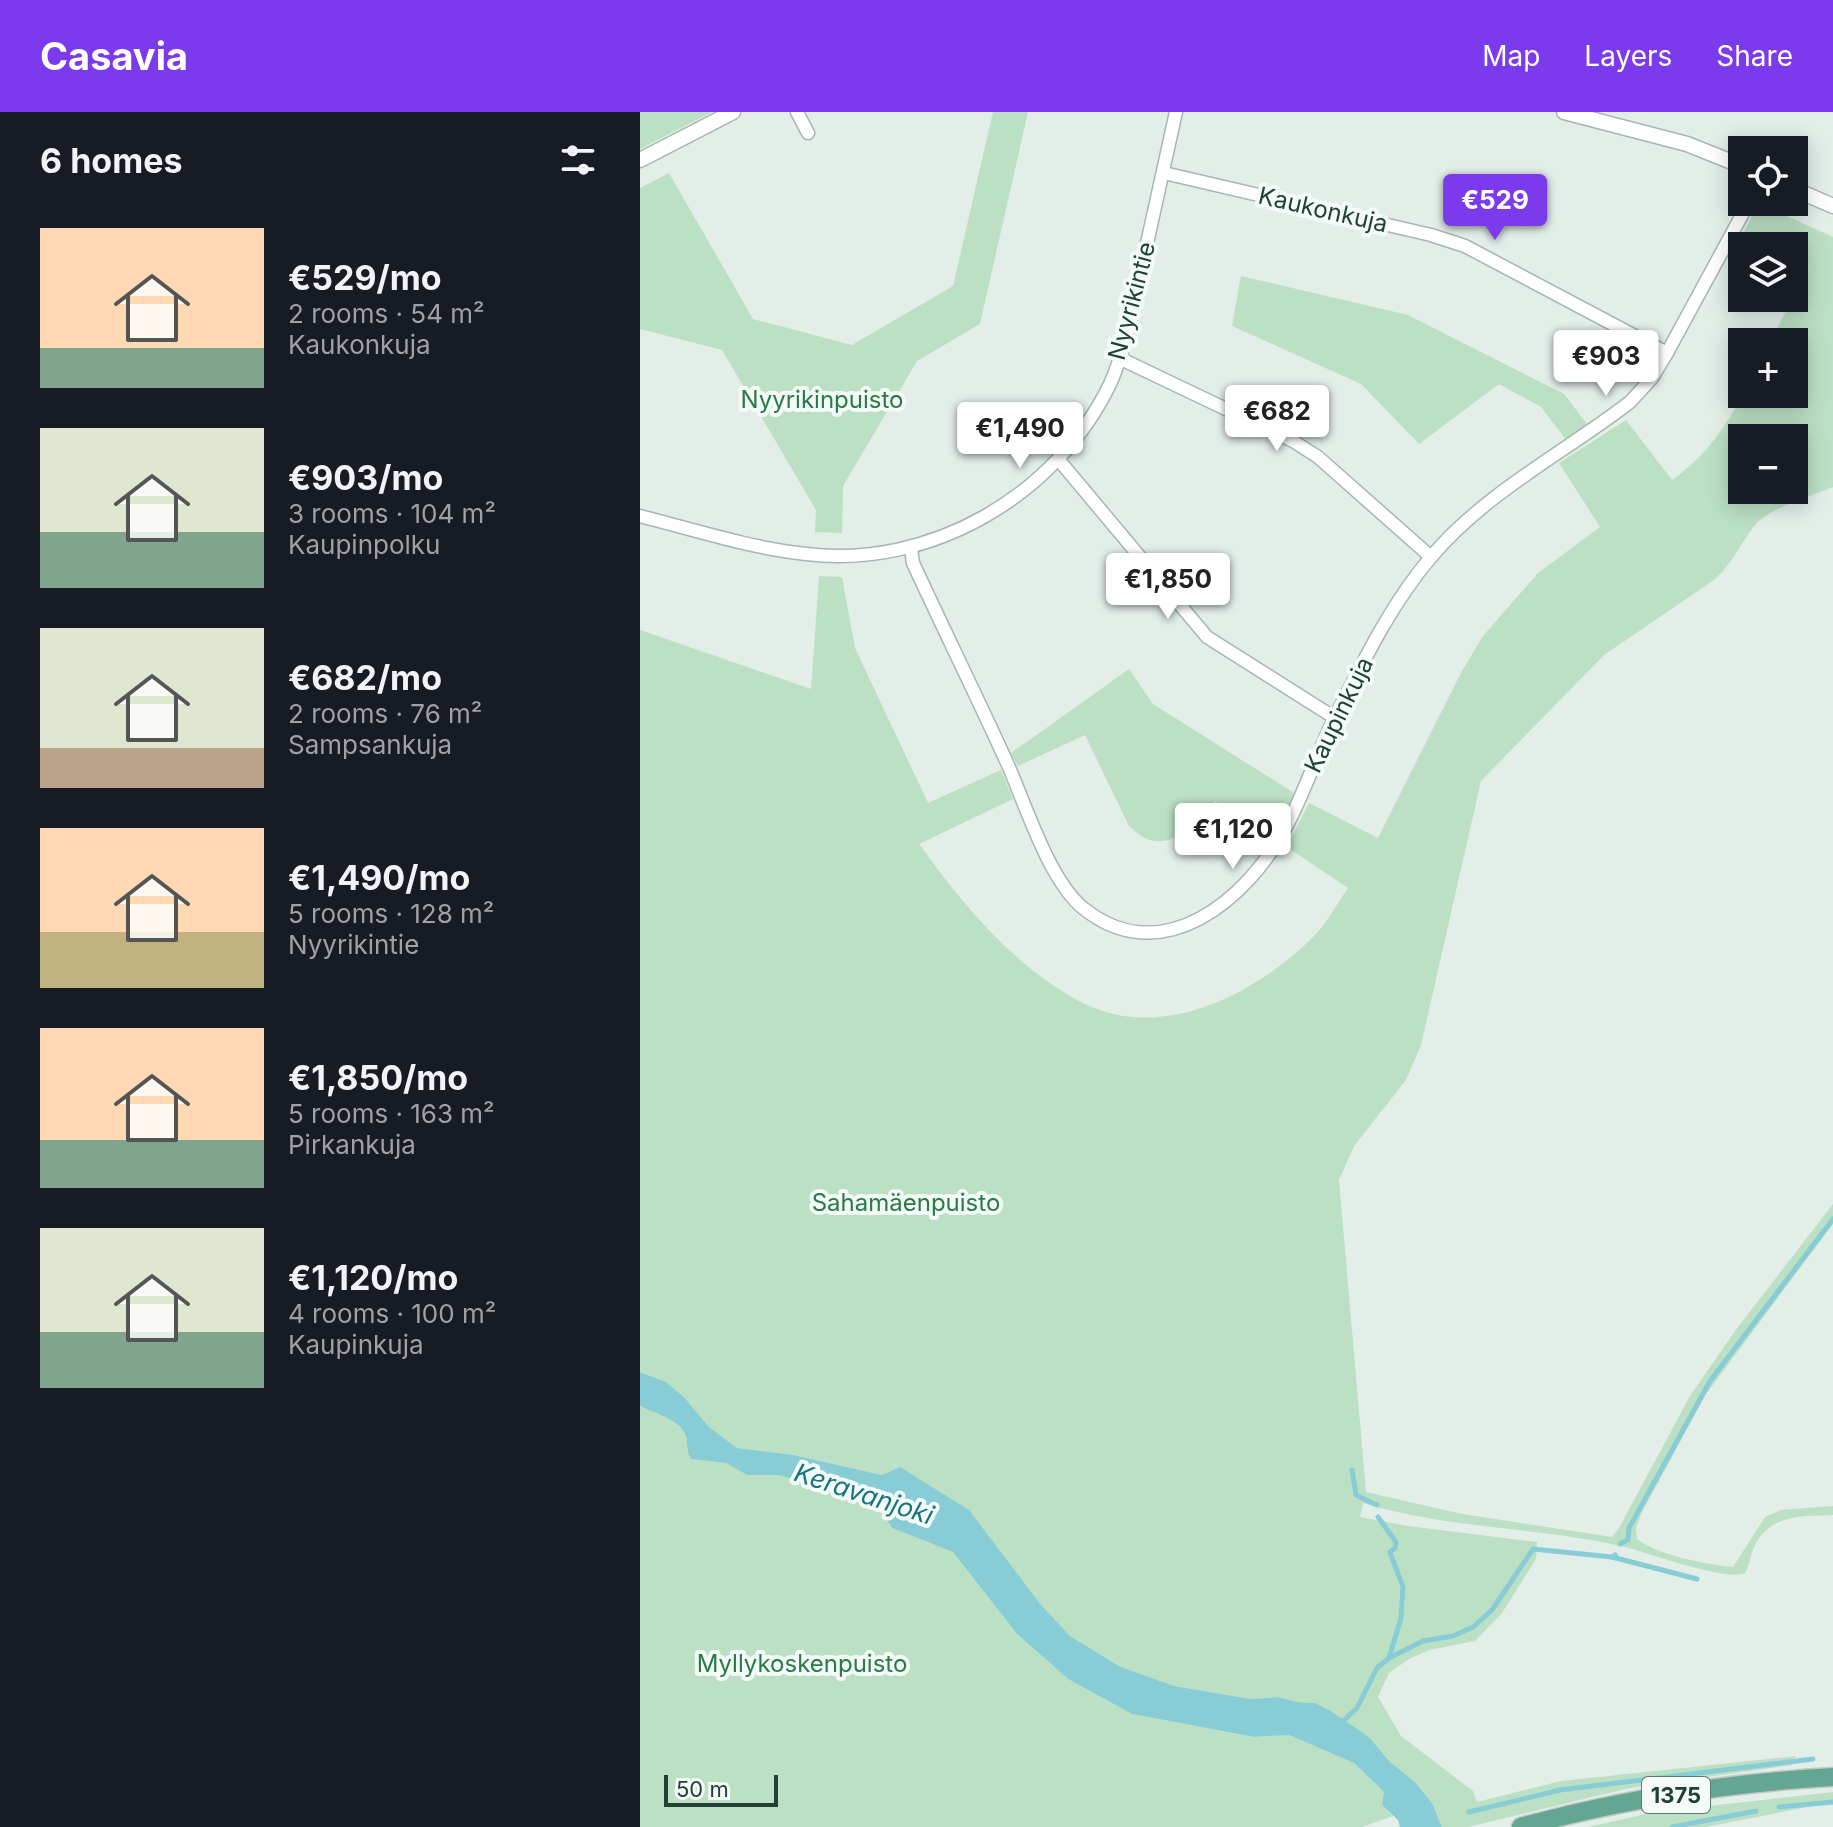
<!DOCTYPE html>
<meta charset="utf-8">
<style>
:root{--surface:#171b24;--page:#20242c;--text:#f1f3f6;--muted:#9ea1a6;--accent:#7c3aed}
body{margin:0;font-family:Inter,sans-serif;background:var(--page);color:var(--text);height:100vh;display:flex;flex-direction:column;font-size:30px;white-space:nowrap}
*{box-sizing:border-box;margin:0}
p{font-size:26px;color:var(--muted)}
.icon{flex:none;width:44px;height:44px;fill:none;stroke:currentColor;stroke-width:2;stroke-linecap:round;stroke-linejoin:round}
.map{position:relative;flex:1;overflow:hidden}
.details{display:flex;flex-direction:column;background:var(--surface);width:640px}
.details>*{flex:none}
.controls{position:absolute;left:1088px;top:24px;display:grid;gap:16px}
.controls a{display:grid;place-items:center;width:80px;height:80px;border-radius:0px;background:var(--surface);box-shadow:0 4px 20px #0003;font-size:40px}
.scale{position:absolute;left:24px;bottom:20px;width:114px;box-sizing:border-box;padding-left:8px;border:4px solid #214137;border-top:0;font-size:22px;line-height:28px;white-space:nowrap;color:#214137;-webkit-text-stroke:6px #f4faf7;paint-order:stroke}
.price{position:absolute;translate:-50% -68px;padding:0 18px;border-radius:8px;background:#fff;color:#222;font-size:26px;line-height:52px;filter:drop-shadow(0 2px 4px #0008)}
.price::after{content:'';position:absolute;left:50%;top:48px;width:24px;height:18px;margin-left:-12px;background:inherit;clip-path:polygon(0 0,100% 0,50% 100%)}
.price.active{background:var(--accent);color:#fff}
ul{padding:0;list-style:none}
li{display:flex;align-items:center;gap:24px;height:200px;padding:0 40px}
li span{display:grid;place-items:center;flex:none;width:224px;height:160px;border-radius:0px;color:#555}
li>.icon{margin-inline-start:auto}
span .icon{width:96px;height:96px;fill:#fffc;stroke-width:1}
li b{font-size:34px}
h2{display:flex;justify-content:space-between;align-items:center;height:96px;padding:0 40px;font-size:34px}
header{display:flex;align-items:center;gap:48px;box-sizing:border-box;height:112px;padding:0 40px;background:var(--accent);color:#fff}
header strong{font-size:38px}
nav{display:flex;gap:44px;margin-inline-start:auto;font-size:28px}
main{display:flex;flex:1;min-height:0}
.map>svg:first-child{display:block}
.green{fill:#bbe0c4;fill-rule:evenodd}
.water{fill:#88cdd6}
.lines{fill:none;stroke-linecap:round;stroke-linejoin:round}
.stream{stroke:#88cdd6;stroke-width:5}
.minor-casing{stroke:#a5b7b0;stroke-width:15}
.tertiary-casing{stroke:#a5b7b0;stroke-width:17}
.primary-casing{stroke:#c1cac7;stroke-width:21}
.minor{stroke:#fff;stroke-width:12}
.tertiary{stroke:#fff;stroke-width:14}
.primary{stroke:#65a693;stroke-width:18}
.labels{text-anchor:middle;stroke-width:8;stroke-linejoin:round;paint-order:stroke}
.shield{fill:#f4faf7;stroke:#607871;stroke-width:2}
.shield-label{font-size:22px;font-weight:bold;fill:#214137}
.street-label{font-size:24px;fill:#214137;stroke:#f4faf7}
.park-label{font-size:24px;fill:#297b45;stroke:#f4faf7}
.water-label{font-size:26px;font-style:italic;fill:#177481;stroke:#f4faf7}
</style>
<header>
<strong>Casavia</strong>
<nav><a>Map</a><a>Layers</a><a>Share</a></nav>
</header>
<main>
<section class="details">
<h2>6 homes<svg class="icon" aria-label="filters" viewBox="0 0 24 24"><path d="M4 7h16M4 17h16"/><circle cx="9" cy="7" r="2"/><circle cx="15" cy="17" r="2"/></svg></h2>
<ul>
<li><span style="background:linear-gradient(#ffd9b3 75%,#7fa58c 0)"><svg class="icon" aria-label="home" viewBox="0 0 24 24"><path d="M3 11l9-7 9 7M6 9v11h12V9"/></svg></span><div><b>€529/mo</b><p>2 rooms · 54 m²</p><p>Kaukonkuja</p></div></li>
<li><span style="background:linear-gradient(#dfe7d0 65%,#7fa58c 0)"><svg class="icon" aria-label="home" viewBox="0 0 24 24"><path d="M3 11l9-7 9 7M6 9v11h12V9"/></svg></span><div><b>€903/mo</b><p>3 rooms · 104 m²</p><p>Kaupinpolku</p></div></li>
<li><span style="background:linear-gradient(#dfe7d0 75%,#b9a48a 0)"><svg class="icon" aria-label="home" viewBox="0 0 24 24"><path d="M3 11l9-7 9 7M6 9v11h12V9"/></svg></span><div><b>€682/mo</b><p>2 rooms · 76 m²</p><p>Sampsankuja</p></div></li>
<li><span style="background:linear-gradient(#ffd9b3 65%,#c2b280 0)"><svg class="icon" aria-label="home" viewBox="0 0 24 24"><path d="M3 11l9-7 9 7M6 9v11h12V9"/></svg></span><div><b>€1,490/mo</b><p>5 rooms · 128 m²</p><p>Nyyrikintie</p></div></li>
<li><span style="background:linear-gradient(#ffd9b3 70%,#7fa58c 0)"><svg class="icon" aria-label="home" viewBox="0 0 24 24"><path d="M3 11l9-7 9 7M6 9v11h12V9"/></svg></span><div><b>€1,850/mo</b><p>5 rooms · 163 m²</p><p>Pirkankuja</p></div></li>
<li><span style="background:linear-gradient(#dfe7d0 65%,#7fa58c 0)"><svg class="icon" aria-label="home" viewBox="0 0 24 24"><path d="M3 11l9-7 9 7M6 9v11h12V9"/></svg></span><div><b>€1,120/mo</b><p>4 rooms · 100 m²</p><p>Kaupinkuja</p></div></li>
</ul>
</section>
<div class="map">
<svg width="1193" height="1715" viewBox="0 0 1193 1715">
<rect width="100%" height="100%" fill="#e3eee9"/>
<g class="green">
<path d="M0,0H72L0,37Z"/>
<path d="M353,0H388L340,212L277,249L203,374L202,421L175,420L176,398L82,238L0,217V76L29,61L113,207L212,233L313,174Z"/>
<path d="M1118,91L1193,125V375C1172,384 1128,396 1115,413C1100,432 1093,451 1074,468L964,543L841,669L781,933L766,968L714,1034L699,1068L726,1380L822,1402L972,1425L979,1416L1050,1284L1095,1219L1193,1092V1112L1066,1282L1001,1402L996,1416L997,1427C1020,1444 1065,1452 1093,1455L1125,1405L1141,1398L1193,1394V1403C1164,1404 1132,1402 1116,1431C1111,1440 1110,1452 1105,1461C1086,1470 1009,1441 985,1435C899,1415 808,1417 723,1391L720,1405L768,1414L897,1430L896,1447L862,1501L835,1529L789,1538L769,1547L749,1561L738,1585L761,1624L833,1679L837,1690L921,1669L1156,1644L1152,1653L990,1676L828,1715H802L792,1691L774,1669L750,1650L729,1625L675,1591L657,1590L638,1585L611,1587L534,1574L479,1554L430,1524L260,1355L242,1363L155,1343L97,1336L69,1315L44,1285L27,1271L0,1260V518L171,577L179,464L202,465L215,536L288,691L361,658L373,687L279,732C323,793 374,855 443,891C522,931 616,882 673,825C687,811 697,792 708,776L647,735L669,691L738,726L822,559L843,524L898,461L960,415L919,351L986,308L1032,368C1064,345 1085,317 1103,282H1154V230H1130L1169,155L1154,146V134H1131L1104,120ZM1102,326H1154V378H1102Z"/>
<path d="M601,164L768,203L924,282L950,316L927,329L901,295L859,272L779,332L721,272L592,214Z"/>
<path d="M489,557L513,592L654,681L633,726L575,689C551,717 523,749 489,714L445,623L378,654L371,641Z"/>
<path d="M0,1294C13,1301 39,1307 45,1322C49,1331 45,1337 51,1347L87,1351L107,1363H139L174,1373L232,1397H239L252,1416L313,1440L377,1522L428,1567L492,1602L614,1625L649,1623L714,1651L744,1680L742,1693L753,1704L722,1715H0Z"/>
<path d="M1193,1680V1693L1188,1691L1066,1715H948L1015,1700Z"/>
</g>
<path class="water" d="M0,1260L26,1270L44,1285L69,1315L97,1336L154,1343L242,1363L260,1355L329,1398L401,1493L430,1524L479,1554L534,1574L611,1587L638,1585L657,1590L675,1591L689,1598L729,1625L750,1650L774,1669L792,1691L802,1715H760L758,1708L742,1693L744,1680L714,1651L649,1623L614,1625L492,1602L428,1567L377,1522L313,1440L252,1416L239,1397H232L173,1373L139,1363H107L86,1351L51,1347C45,1337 49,1331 45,1322C39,1307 13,1301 0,1294Z"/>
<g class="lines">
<g class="stream">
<path d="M712,1358L716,1383L737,1393"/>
<path d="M738,1405L756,1430L755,1436L750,1440L763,1475L761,1506L749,1546"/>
<path d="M980,1432L988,1428L989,1416L1070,1269L1193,1107"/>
<path d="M972,1445L1057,1467"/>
<path d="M701,1611L717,1596L737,1556L749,1546L783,1529L813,1524L833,1515L852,1498L893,1437L972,1445L975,1443"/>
<path d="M1139,1695L1193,1690"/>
<path d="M829,1700L920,1678L1173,1647"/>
<path d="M1032,1715L1116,1699"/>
</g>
<defs>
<g id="minor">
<path d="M157,0L168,21"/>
<path d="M524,61L791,123L825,134L1027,241L1109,90"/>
<path d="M479,246L653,329L678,345L791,445"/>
<path d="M418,347L567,525L695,606"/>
<path d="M0,404C55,418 110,436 166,442C290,457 416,384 470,272C484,241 491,205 498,172C511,115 523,57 536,0"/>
<path d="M271,436L273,451C304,518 337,585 368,653C386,694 409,768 443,796C522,860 608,787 646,715C665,680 677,641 695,605C723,550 751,492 791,445C846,380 924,341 990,290L1012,266L1027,241"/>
</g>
<g id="tertiary">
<path d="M924,0L1047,32L1102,54"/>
<path d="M0,48L93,0"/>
<path d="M1154,77L1193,94"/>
</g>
<path id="primary" d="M881,1715C983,1687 1088,1671 1193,1665"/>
</defs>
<use href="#minor" class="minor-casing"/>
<use href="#tertiary" class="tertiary-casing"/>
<use href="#primary" class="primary-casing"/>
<use href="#minor" class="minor"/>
<use href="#tertiary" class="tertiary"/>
<use href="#primary" class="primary"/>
</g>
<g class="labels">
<rect class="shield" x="1002" y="1665" width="68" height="36" rx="6"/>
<g class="shield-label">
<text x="1036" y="1691">1375</text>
</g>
<g class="street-label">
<text transform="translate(683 98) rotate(13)" y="8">Kaukonkuja</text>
<text transform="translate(492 189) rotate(-75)" y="8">Nyyrikintie</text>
<text transform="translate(699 603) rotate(-64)" y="8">Kaupinkuja</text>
</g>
<g class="park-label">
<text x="182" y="296">Nyyrikinpuisto</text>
<text x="266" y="1099">Sahamäenpuisto</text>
<text x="162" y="1560">Myllykoskenpuisto</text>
</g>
<g class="water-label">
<text transform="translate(224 1382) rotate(18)" y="9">Keravanjoki</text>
</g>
</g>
</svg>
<div class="controls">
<a><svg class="icon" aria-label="locate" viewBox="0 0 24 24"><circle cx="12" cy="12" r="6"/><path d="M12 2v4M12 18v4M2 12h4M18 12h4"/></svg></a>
<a><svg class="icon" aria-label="layers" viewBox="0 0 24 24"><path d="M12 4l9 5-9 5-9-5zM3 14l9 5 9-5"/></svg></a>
<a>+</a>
<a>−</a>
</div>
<div class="scale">50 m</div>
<b class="price active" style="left:855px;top:130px">€529</b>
<b class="price" style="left:966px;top:286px">€903</b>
<b class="price" style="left:637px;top:341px">€682</b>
<b class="price" style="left:380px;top:358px">€1,490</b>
<b class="price" style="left:528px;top:509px">€1,850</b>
<b class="price" style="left:593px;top:759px">€1,120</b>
</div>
</main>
